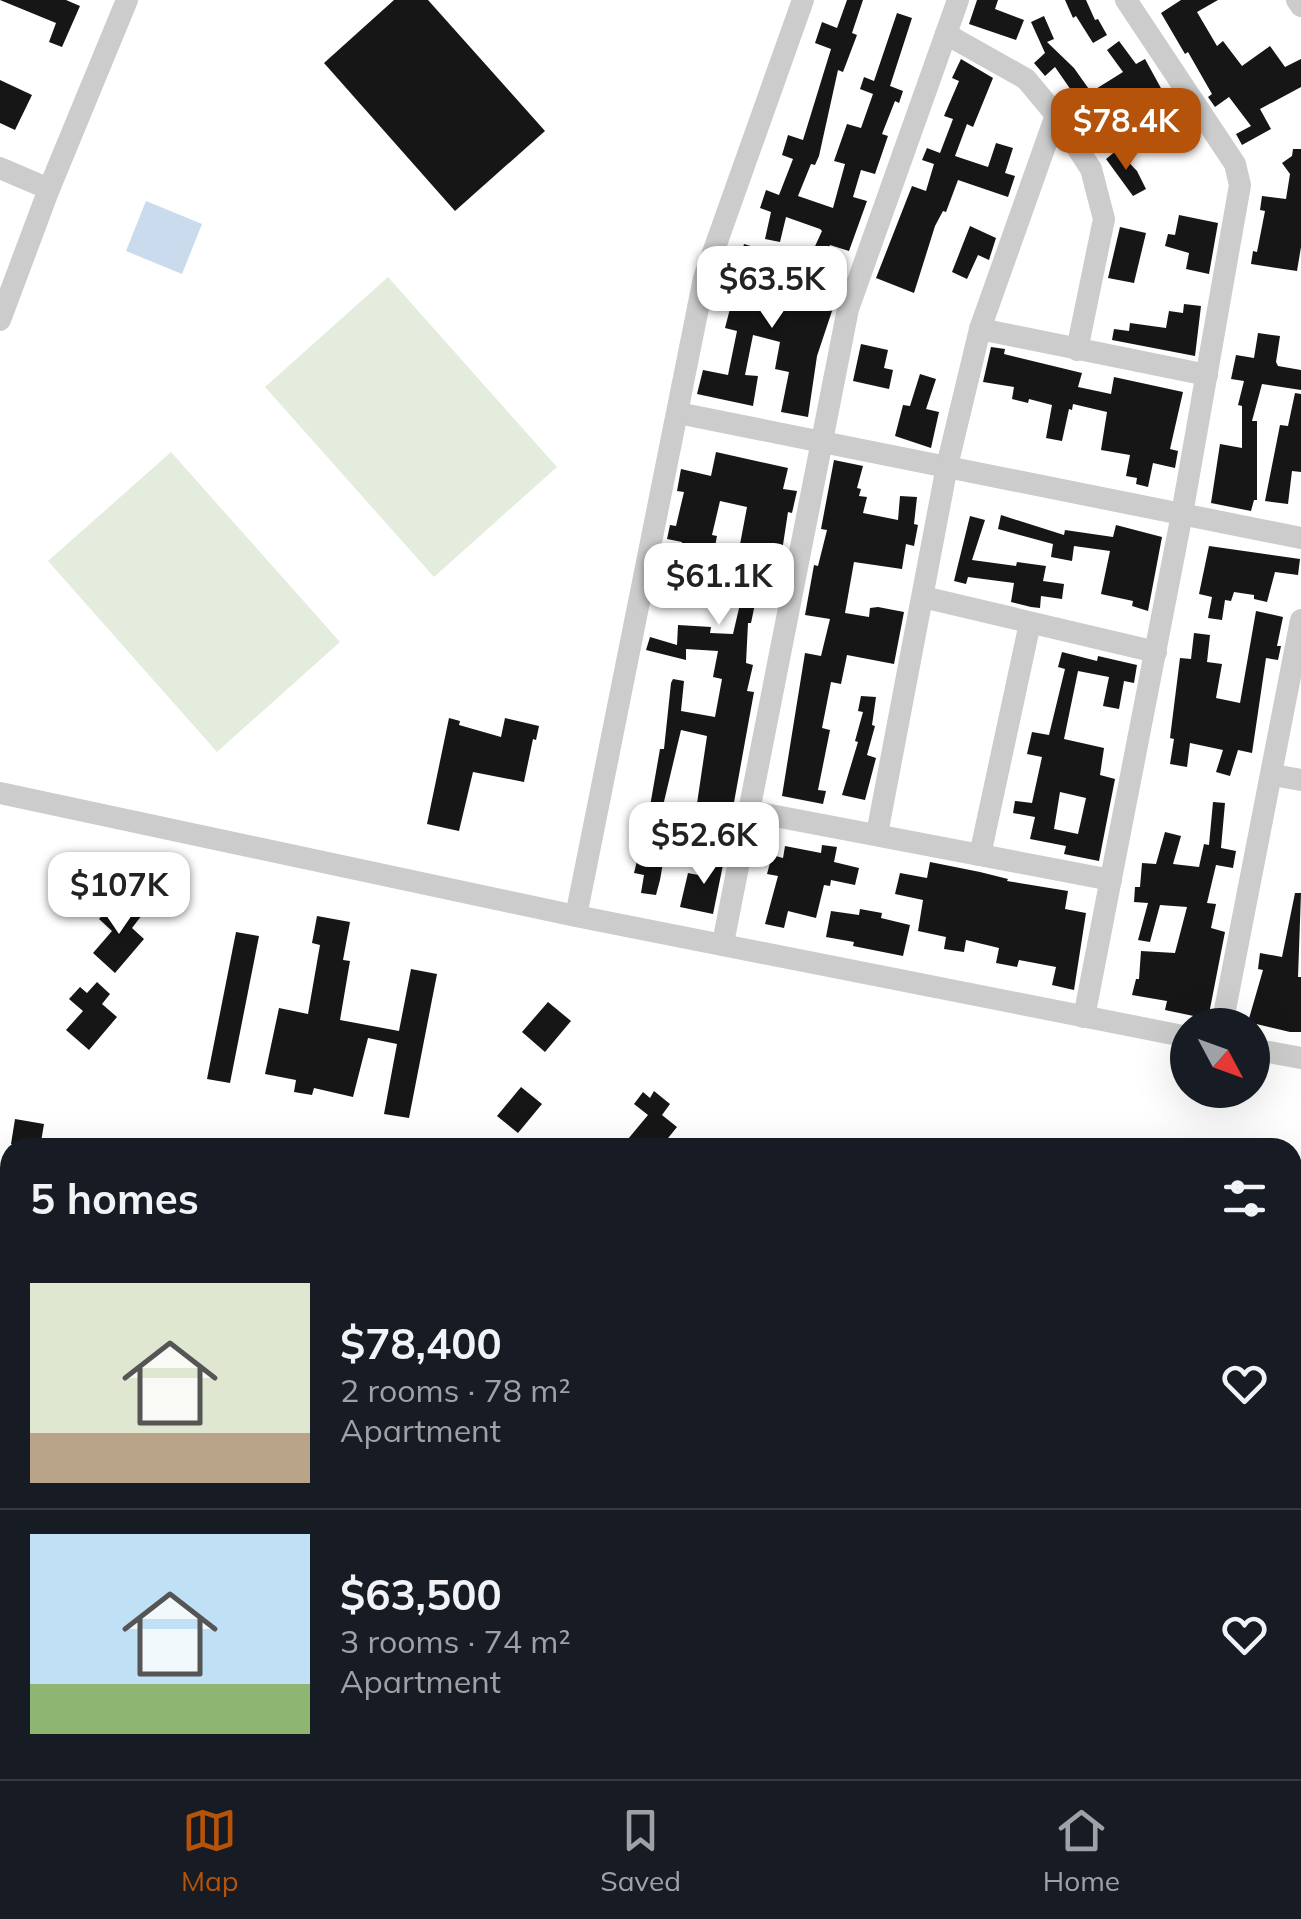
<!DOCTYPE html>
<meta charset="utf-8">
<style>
:root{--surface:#171b24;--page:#20242c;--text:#f1f3f6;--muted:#9ea1a6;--line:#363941;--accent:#b45309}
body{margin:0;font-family:Mulish,sans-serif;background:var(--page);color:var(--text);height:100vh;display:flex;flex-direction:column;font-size:38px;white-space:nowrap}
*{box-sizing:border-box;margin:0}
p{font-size:32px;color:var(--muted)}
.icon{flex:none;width:55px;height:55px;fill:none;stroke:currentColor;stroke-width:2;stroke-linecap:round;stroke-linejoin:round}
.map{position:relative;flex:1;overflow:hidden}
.details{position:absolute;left:0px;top:1138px;width:1302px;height:642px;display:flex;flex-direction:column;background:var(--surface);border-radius:30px 30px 0 0;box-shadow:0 10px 40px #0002}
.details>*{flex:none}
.needle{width:65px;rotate:131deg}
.buttons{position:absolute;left:1170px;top:1008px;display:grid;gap:20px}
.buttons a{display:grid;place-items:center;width:100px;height:100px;border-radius:50%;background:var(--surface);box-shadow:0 10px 40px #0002;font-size:50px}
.price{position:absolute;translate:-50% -85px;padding:0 22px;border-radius:20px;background:#fff;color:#222;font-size:32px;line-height:65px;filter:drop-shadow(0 2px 5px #0008)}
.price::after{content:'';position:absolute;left:50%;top:60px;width:30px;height:22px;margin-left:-15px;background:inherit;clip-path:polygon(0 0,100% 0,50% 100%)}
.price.on{background:var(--accent);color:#fff}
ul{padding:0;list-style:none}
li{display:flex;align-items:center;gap:30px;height:250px;padding:0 30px}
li+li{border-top:2px solid var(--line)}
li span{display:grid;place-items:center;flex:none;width:280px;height:200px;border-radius:0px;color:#555}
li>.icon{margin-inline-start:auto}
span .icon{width:120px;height:120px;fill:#fffc;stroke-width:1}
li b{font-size:42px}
h2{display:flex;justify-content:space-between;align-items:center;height:120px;padding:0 30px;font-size:42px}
.tab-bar{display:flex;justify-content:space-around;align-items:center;height:140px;border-top:2px solid var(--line);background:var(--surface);font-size:28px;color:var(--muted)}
.tab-bar a{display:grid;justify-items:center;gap:5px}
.tab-bar .on{color:var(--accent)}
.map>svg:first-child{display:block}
.green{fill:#e4eddd}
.water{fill:#c9dbec}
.building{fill:#161616;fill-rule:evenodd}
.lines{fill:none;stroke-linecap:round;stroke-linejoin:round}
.minor{stroke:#ccc;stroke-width:22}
</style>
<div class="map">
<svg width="1301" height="1779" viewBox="0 0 1301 1779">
<rect width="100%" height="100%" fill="#fff"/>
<g class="green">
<path d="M388,277L557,467L434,577L265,387Z"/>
<path d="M171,452L340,642L217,752L48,561Z"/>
<path d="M535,1770H727L717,1779H543Z"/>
</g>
<path class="water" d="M146,201L202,224L182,274L126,251Z"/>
<g class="building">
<path d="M0,0H66L80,6L62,47L49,42L56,23Z"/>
<path d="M394,0H428L545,131L455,211L324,63Z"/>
<path d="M847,0H863L852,33L857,35L843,72L838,70L819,156L815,165L811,164L798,196L833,208L845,164L834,161L847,124L861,128L873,94L860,89L864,77L874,81L897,13L912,18L890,86L903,91L899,103L895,101L882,134L888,136L875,174L861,170L853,197L867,201L849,251L830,245L823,261L811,255L822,231L820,229L786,217L780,242L765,239L771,212L760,208L766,190L779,195L793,159L782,155L788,135L803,140L831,49L815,43L822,22L837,28Z"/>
<path d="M977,0H998L995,9L1024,20L1016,40L969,24Z"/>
<path d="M1065,0H1086L1095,20L1098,19L1107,35L1093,43L1076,16L1073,18Z"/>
<path d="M1181,0H1218L1197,12L1217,46L1223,41L1242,66L1270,46L1285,67L1301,59V87L1260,109L1271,129L1242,145L1236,134L1251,126L1229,97L1215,107L1208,97L1212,94L1188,52L1185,54L1161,13Z"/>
<path d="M1044,16L1054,39L1047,42L1074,68L1091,92L1123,72L1107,50L1119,41L1136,64L1145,59L1185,132L1151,148L1128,106L1109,130L1093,118L1088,120L1080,103L1055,67L1045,76L1034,63L1045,53L1031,22Z"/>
<path d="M961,59L993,78L973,127L967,124L955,156L988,167L996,143L1013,148L1005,173L1015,176L1008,197L958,180L946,212L943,211L935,226L914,293L876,278L912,186L926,191L934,164L922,160L927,148L940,153L953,119L944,116L959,81L952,78Z"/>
<path d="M0,80L32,95L15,130L0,123Z"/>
<path d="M1293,149H1301V247L1297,271L1251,264L1253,251L1257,252L1265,211L1260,210L1262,196L1286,199L1290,174L1282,163L1292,156Z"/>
<path d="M1117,150L1137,171L1146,189L1133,196L1106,159Z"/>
<path d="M1179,215L1218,223L1209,274L1186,269L1189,253L1165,246L1168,234L1175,235Z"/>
<path d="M970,226L996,238L989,260L978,255L967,279L952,272Z"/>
<path d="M1120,227L1146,233L1134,283L1108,278Z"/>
<path d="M744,244L771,252L763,279L791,288L796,289L810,263L829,273L817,296L835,302L817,356L808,417L781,412L789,372L775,369L780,342L753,335L745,375L758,376L753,406L697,394L703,370L728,375L737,331L725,328L733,297L723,294L732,268L737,270Z"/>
<path d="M1184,304L1201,306L1195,356L1112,340L1114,329L1129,331L1130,323L1166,328L1169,311L1183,313Z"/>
<path d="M1258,333L1280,336L1276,362L1278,366L1301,370V390L1262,384L1252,421H1257V500H1254L1251,511L1211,503L1220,444L1242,448V406L1238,405L1244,381L1231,379L1236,355L1254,358Z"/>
<path d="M861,344L888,350L884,368L893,370L889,389L853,381Z"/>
<path d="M991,347L1005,349L1004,354L1082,373L1078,387L1111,394L1114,377L1183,392L1170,449L1178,451L1175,468L1153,463L1148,487L1136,484L1137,478L1126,476L1130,455L1101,450L1107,412L1073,404L1072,410L1069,409L1062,441L1046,438L1052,405L1029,399L1028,403L1012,399L1014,387L983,382Z"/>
<path d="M920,374L936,379L926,409L939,412L931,448L895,436L903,405L910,406Z"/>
<path d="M1295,393L1301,394V472L1292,471L1288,504L1265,501L1280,425L1288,426Z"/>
<path d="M716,452L788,468L783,489L797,491L792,513L788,512L779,571L771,570L765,596L757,594L751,623H748L746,663L753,665L747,691L754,692L727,841L713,839L717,821L695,817L707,736L681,730L658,827L661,828L655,855L664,857L660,880L656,895L641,893L644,875L634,873L649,812L660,749H664L671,683L673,679L684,681L681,711L715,717L722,679L713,677L718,651L686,649V660L646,650L650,637L677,645L678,625L711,627L710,633L733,634L743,591L685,581L690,552L680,551L682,542L667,539L670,525L676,526L684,492L677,491L681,469L711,476ZM720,501L747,507L735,571L711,567L717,536L712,535Z"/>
<path d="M834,460L863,466L857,488L861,489L859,496L867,497L863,513L898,520L900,496L917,497L914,524L918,525L914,546L906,544L902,569L854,562L845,613L869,617L870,608L878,607L904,612L894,664L847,655L841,684L831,682L822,728L830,730L818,790L826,791L823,804L782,796L805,653L821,656L830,619L805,615L814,565L818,566L827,530L821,529Z"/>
<path d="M1001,515L1064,535L1065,530L1113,537L1116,525L1162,537L1148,611L1132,606L1133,601L1101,594L1110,551L1074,546L1072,561L1051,557L1053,544L998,529Z"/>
<path d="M970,516L985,520L972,560L1016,566L1017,562L1046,566L1043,581L1064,584L1062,599L1041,596L1040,608L1031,607L1011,602L1014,583L968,577L966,584L954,581Z"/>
<path d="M1209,546L1300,559L1298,575L1275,572L1267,602L1254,599V595L1234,592L1231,601L1225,600L1222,620L1208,618L1212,597L1199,594Z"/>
<path d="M1256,611L1283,617L1277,646H1281L1278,660L1266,658L1252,753L1238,750L1230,776L1216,772L1223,750L1190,743L1187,767L1170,764L1174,739L1170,738L1180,658L1191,659L1194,633L1210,635L1207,662L1222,664L1216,698L1240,703Z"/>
<path d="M1062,652L1097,661L1098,656L1137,665L1134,683L1124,681L1119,709L1103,706L1109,677L1078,671L1064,739L1104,748L1100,775L1115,779L1099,861L1064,854L1066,846L1030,839L1035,817L1013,813L1015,801L1032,803L1042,757L1027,754L1032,732L1049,735L1065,669L1058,667ZM1060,792L1086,798L1078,834L1054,829Z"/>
<path d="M861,696L876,697L872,725L875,726L867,755L876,758L865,800L842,795L858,742L855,741L863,712L858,711Z"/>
<path d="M449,718L460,721L459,725L501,737L505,718L539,726L536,740L533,739L524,782L473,772L459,831L427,824Z"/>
<path d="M1213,802L1225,803L1221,848L1236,851L1233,868L1216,865L1207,903L1216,904L1211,928L1225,932L1208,1019L1165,1010L1167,1001L1132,995L1136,979H1139L1141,951L1175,953L1187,907L1160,905L1150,942L1138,940L1148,903L1134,902L1135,887H1140L1142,863L1156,864L1165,832L1181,836L1173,864L1199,867L1204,844L1209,845Z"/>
<path d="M822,845L837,847L834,862L859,868L855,885L831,880L830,886L824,885L816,918L788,911L784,928L765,924L778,876L767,874L772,855L783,858L785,846L821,853Z"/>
<path d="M714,848L726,850L713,914L680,907L688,873L709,877Z"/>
<path d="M930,862L980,872L1008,879L1007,881L1068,891L1065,909L1086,913L1074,990L1052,985L1056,967L1019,960L1017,967L996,963L999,948L966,940L964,952L944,949L946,937L918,931L923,900L895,894L900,873L927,878Z"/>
<path d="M1295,893H1301L1298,977H1301V1032H1290L1248,1022L1263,970L1258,969L1260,953L1282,957Z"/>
<path d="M126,903L142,915L132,928L144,939L115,973L93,953L112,931L99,919L108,909L115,916Z"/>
<path d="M860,909L882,913L881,918L910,925L903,956L853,946L854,942L826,937L831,911L859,915Z"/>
<path d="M317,916L350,922L343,960L350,961L340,1020L399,1031L411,969L437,974L409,1118L384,1114L397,1044L368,1038L353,1097L314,1088L312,1095L294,1092L296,1080L265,1074L279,1008L308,1014L320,945L312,943Z"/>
<path d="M236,932L259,936L230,1083L207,1079Z"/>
<path d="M97,982L110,994L102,1004L117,1017L89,1050L66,1030L83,1011L69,999L80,987L87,993Z"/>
<path d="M548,1002L571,1021L545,1052L522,1032Z"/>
<path d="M521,1087L542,1104L518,1133L497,1116Z"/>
<path d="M654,1091L670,1104L662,1115L677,1127L660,1148H638L628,1139L648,1115L634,1104L643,1092L650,1098Z"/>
<path d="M15,1119L44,1124L40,1148L11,1144Z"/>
</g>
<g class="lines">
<g class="minor">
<path d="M1297,0L1301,6"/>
<path d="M946,34L1026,79L1056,115L1091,169L1104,219L1077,350"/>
<path d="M0,168L49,189"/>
<path d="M0,320L49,189L127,0"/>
<path d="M980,329L1207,375"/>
<path d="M678,413L1301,538"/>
<path d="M923,597L1156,652"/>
<path d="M1273,775L1301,780"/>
<path d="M0,793L576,916L1188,1037"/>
<path d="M749,811L1111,880"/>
<path d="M877,834L947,466L980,329L1056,115"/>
<path d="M980,855L1030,623"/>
<path d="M576,916L704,278L803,0"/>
<path d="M723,943L848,309L958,0"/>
<path d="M1084,1017L1182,514L1240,185L1235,164L1126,0"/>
<path d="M1222,1025L1301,620"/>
<path d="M1252,1049L1301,1058"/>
</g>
</g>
</svg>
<div class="buttons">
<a><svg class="needle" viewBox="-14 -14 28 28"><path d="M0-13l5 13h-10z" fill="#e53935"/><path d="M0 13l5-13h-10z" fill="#9ea1a6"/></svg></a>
</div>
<b class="price on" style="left:1126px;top:173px">$78.4K</b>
<b class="price" style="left:772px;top:331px">$63.5K</b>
<b class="price" style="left:719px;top:628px">$61.1K</b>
<b class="price" style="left:704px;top:887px">$52.6K</b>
<b class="price" style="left:119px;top:937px">$107K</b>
<section class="details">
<h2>5 homes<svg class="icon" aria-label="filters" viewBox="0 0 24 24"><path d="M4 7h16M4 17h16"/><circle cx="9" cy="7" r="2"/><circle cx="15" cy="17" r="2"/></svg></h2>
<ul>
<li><span style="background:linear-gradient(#dfe7d0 75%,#b9a48a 0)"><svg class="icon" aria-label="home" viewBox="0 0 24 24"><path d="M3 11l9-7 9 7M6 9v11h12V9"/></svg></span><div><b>$78,400</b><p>2 rooms · 78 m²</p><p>Apartment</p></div><svg class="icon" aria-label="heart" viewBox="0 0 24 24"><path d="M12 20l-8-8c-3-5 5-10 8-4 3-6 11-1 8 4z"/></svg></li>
<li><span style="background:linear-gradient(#bfe0f5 75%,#8fb573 0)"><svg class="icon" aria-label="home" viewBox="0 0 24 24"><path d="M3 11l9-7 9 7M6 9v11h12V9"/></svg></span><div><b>$63,500</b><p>3 rooms · 74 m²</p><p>Apartment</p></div><svg class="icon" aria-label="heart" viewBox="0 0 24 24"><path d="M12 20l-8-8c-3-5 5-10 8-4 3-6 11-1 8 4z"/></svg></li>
</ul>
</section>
</div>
<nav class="tab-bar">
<a class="on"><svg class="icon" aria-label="map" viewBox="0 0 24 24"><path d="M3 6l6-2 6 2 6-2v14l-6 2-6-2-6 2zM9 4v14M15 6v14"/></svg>Map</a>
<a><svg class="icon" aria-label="saved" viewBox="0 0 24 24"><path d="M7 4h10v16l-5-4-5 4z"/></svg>Saved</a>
<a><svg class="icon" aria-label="home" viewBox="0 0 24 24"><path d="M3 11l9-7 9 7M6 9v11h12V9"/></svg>Home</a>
</nav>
